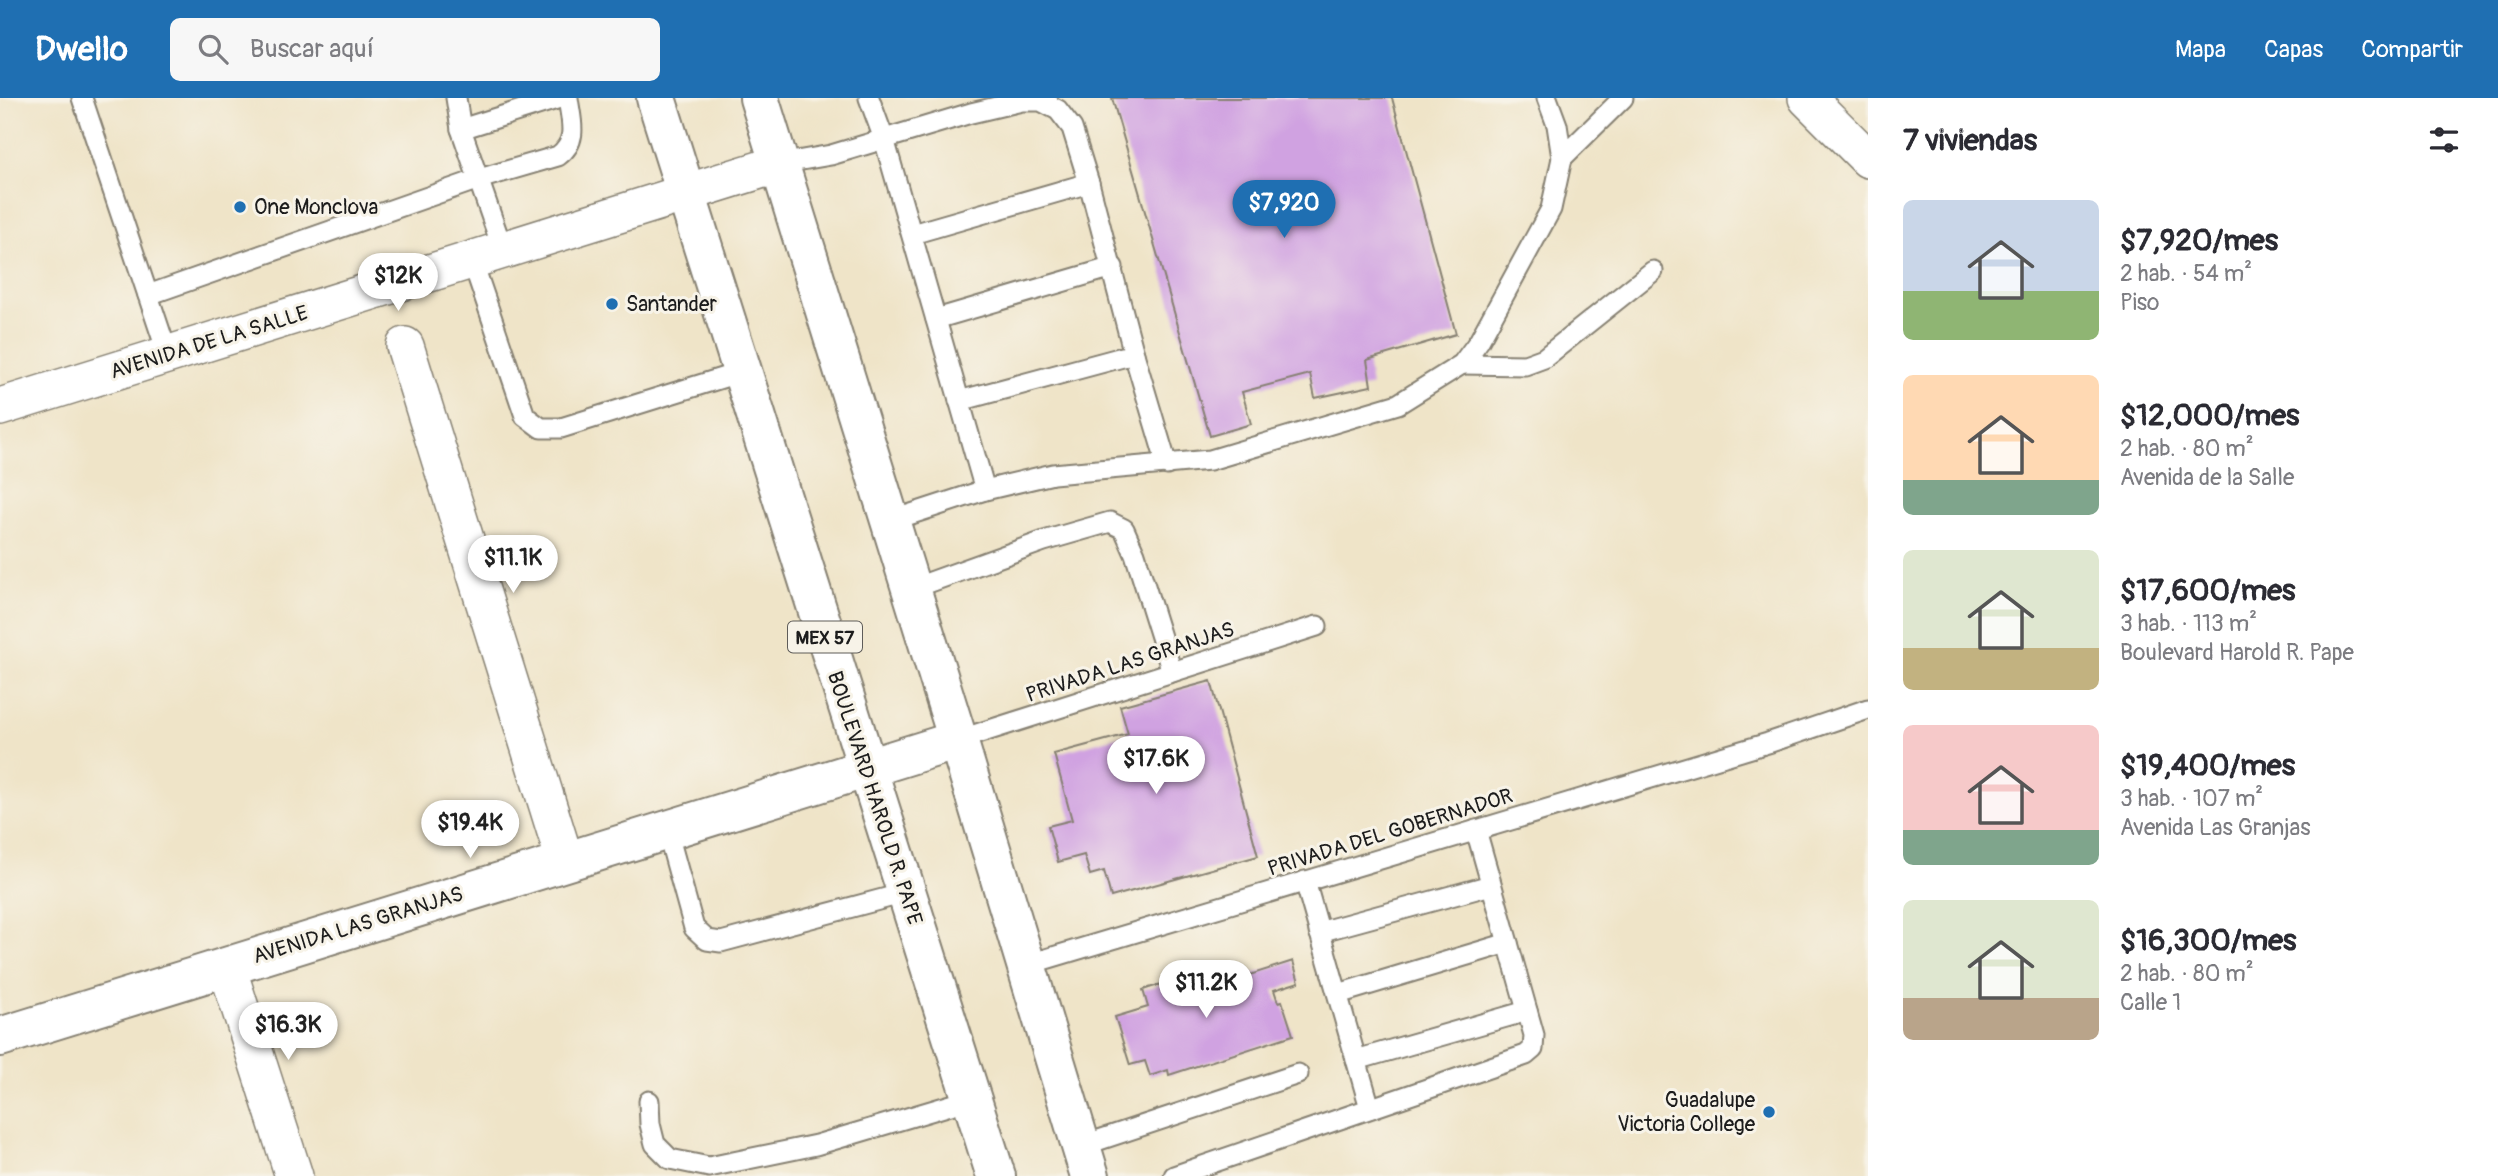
<!DOCTYPE html>
<html lang="es">
<meta charset="utf-8">
<style>
:root{--surface:#fff;--page:#f7f7f7;--text:#2b2b33;--muted:#7c7c81;--accent:#1f6fb2}
body{margin:0;font-family:Pangolin,sans-serif;background:var(--page);color:var(--text);height:100vh;display:flex;flex-direction:column;font-size:26px;white-space:nowrap}
*{box-sizing:border-box;margin:0}
p{font-size:23px;color:var(--muted)}
.icon{flex:none;width:38px;height:38px;fill:none;stroke:currentColor;stroke-width:2;stroke-linecap:round;stroke-linejoin:round}
.map{position:relative;flex:1;overflow:hidden}
.side{display:flex;flex-direction:column;background:var(--surface);width:630px}
.side>*{flex:none}
.price{position:absolute;translate:-50% -60px;padding:0 16px;border-radius:24px;background:#fff;color:#222;font-size:23px;line-height:46px;filter:drop-shadow(0 2px 4px #0008)}
.price::after{content:'';position:absolute;left:50%;top:42px;width:21px;height:16px;margin-left:-10px;background:inherit;clip-path:polygon(0 0,100% 0,50% 100%)}
.price.on{background:var(--accent);color:#fff}
ul{padding:0;list-style:none}
li{display:flex;align-items:center;gap:21px;height:175px;padding:0 35px}
li span{display:grid;place-items:center;flex:none;width:196px;height:140px;border-radius:10px;color:#555}
li>.icon{margin-inline-start:auto}
span .icon{width:84px;height:84px;fill:#fffc;stroke-width:1}
li b{font-size:30px}
h2{display:flex;justify-content:space-between;align-items:center;height:84px;padding:0 35px;font-size:30px}
header{display:flex;align-items:center;gap:42px;box-sizing:border-box;height:98px;padding:0 35px;background:var(--accent);color:#fff}
header strong{font-size:33px}
nav{display:flex;gap:38px;margin-inline-start:auto;font-size:24px}
.search{width:490px;height:63px;background:var(--page);display:flex;align-items:center;gap:18px;box-sizing:border-box;padding:0 24px;border-radius:10px;color:var(--muted);font-size:26px}
main{display:flex;flex:1;min-height:0}
.map>svg:first-child{display:block}
.building{fill:#d0a2e1}
.lines{fill:none;stroke-linecap:round;stroke-linejoin:round}
.lane-casing{stroke:#868072;stroke-width:23}
.street-casing{stroke:#868072;stroke-width:40}
.secondary-casing{stroke:#868072;stroke-width:42}
.highway-casing{stroke:#868072;stroke-width:42}
.lane{stroke:#fff;stroke-width:19}
.street{stroke:#fff;stroke-width:37}
.secondary{stroke:#fff;stroke-width:38}
.highway{stroke:#fff;stroke-width:38}
.poi-dot{fill:#1f6fb2;stroke:#f7f3e8;stroke-width:2.5}
.labels{text-anchor:middle;stroke-width:6;stroke-linejoin:round;paint-order:stroke}
.shield{fill:#f7f3e8;stroke:#5e5c59;stroke-width:2}
.shield-label{font-size:19px;font-weight:bold;fill:#1c1c1c}
.poi-label{font-size:21px;fill:#1c1c1c;stroke:#f7f3e8;text-anchor:start}
.street-label{font-size:21px;fill:#1c1c1c;stroke:#f7f3e8}
</style>
<header>
<strong>Dwello</strong>
<div class="search"><svg class="icon" aria-label="search" viewBox="0 0 24 24"><circle cx="10" cy="10" r="6"/><path d="M15 15l6 6"/></svg>Buscar aquí</div>
<nav><a>Mapa</a><a>Capas</a><a>Compartir</a></nav>
</header>
<main>
<div class="map">
<svg width="1868" height="1078" viewBox="0 0 1868 1078">
<rect width="100%" height="100%" fill="#f7f3e8"/>
<filter id="ink" filterUnits="userSpaceOnUse"><feTurbulence type="fractalNoise" baseFrequency=".0143" numOctaves="2"/><feDisplacementMap in="SourceGraphic" scale="14" xChannelSelector="R" yChannelSelector="G"/><feConvolveMatrix kernelMatrix="1 2 1 2 8 2 1 2 1" color-interpolation-filters="sRGB"/></filter>
<filter id="wash" filterUnits="userSpaceOnUse"><feTurbulence type="fractalNoise" baseFrequency=".00686" numOctaves="4" result="noise"/><feDisplacementMap in="SourceGraphic" scale="28" xChannelSelector="R" yChannelSelector="G"/><feGaussianBlur stdDeviation="1.57" result="paint"/><feColorMatrix in="noise" values="0 0 0 0 0 0 0 0 0 0 0 0 0 0 0 0 0 1.4 0 .05"/><feComposite in="paint" operator="in"/></filter>
<g filter="url(#wash)">
<rect width="100%" height="100%" fill="#efe4c8"/>
<g id="blocks">
<g class="building">
<path d="M1112,0H1392L1456,236L1367,262L1371,288L1315,300L1310,276L1242,294L1251,326L1210,338Z"/>
<path d="M1211,583L1258,758L1111,799L1104,773L1090,777L1084,757L1058,764L1048,728L1072,722L1054,656L1128,636L1120,608Z"/>
<path d="M1293,863L1299,884L1274,892L1278,904L1282,903L1293,937L1169,977L1168,972L1150,978L1145,963L1130,967L1115,919L1148,909L1143,892L1198,874L1203,892Z"/>
</g>
</g>
</g>
<g filter="url(#ink)">
<use href="#blocks" fill-opacity="0" stroke="#868072" stroke-width="2"/>
<g class="lines">
<defs>
<g id="lane">
<path d="M82,0L168,257"/>
<path d="M456,0L461,31L503,152"/>
<path d="M869,0L884,41L985,392"/>
<path d="M461,31L560,0"/>
<path d="M1562,60L1623,0"/>
<path d="M779,66L831,57L971,15L1022,3H1041L1058,12L1072,30L1089,85L1134,256L1167,367"/>
<path d="M912,136L1089,85"/>
<path d="M472,162L525,318L541,330H561L741,274"/>
<path d="M148,197L479,81L558,58C579,43 571,23 568,0"/>
<path d="M936,221L1113,169"/>
<path d="M1462,266L1525,267L1544,260L1653,173"/>
<path d="M959,303L1134,256"/>
<path d="M890,423L985,392L1053,376L1210,362L1398,306L1462,266L1479,243L1551,111L1562,60L1557,27L1547,0"/>
<path d="M911,491L1044,443L1110,424L1124,431L1135,456L1172,574"/>
<path d="M958,642L1317,528"/>
<path d="M667,732L694,830L707,842L721,844L905,795"/>
<path d="M1305,783L1370,1010"/>
<path d="M1319,834L1491,787"/>
<path d="M1026,867L1768,645L1868,611"/>
<path d="M1338,896L1508,845"/>
<path d="M1356,962L1527,913"/>
<path d="M649,1003L650,1026L655,1046L670,1061L709,1069L816,1047L971,1001"/>
<path d="M1081,1048L1298,976"/>
<path d="M1174,1078L1526,957L1533,951L1534,937L1476,732"/>
</g>
<g id="street">
<path d="M1807,0L1868,61"/>
<path d="M405,248C457,420 513,591 565,763"/>
<path d="M0,309L779,66"/>
<path d="M227,869L294,1078"/>
</g>
<path id="secondary" d="M0,939L958,642"/>
<g id="highway">
<path d="M656,0L996,1078"/>
<path d="M759,0L958,642L1090,1078"/>
</g>
</defs>
<use href="#lane" class="lane-casing"/>
<use href="#street" class="street-casing"/>
<use href="#secondary" class="secondary-casing"/>
<use href="#highway" class="highway-casing"/>
<use href="#lane" class="lane"/>
<use href="#street" class="street"/>
<use href="#secondary" class="secondary"/>
<use href="#highway" class="highway"/>
</g>
</g>
<g class="poi-dot">
<circle cx="240" cy="109" r="7"/>
<circle cx="612" cy="206" r="7"/>
<circle cx="1769" cy="1014" r="7"/>
</g>
<g class="labels">
<rect class="shield" x="788" y="523.5" width="74" height="31" rx="5"/>
<g class="shield-label">
<text x="825" y="546">MEX 57</text>
</g>
<g class="poi-label">
<text x="254" y="116">One Monclova</text>
<text x="626" y="213">Santander</text>
<text x="1755" y="1009" text-anchor="end">Guadalupe<tspan x="1755" dy="24">Victoria College</tspan></text>
</g>
<g class="street-label">
<text transform="translate(209 244) rotate(-17)" y="7">AVENIDA DE LA SALLE</text>
<text transform="translate(1130 564) rotate(-18)" y="7">PRIVADA LAS GRANJAS</text>
<text transform="translate(875 700) rotate(72)" y="7">BOULEVARD HAROLD R. PAPE</text>
<text transform="translate(1390 734) rotate(-17)" y="7">PRIVADA DEL GOBERNADOR</text>
<text transform="translate(358 827) rotate(-17)" y="7">AVENIDA LAS GRANJAS</text>
</g>
</g>
</svg>
<b class="price on" style="left:1284px;top:142px">$7,920</b>
<b class="price" style="left:398px;top:215px">$12K</b>
<b class="price" style="left:513px;top:497px">$11.1K</b>
<b class="price" style="left:1156px;top:698px">$17.6K</b>
<b class="price" style="left:470px;top:762px">$19.4K</b>
<b class="price" style="left:1206px;top:922px">$11.2K</b>
<b class="price" style="left:288px;top:964px">$16.3K</b>
</div>
<section class="side">
<h2>7 viviendas<svg class="icon" aria-label="filters" viewBox="0 0 24 24"><path d="M4 7h16M4 17h16"/><circle cx="9" cy="7" r="2"/><circle cx="15" cy="17" r="2"/></svg></h2>
<ul>
<li><span style="background:linear-gradient(#c9d6e8 65%,#8fb573 0)"><svg class="icon" aria-label="home" viewBox="0 0 24 24"><path d="M3 11l9-7 9 7M6 9v11h12V9"/></svg></span><div><b>$7,920/mes</b><p>2 hab. · 54 m²</p><p>Piso</p></div></li>
<li><span style="background:linear-gradient(#ffd9b3 75%,#7fa58c 0)"><svg class="icon" aria-label="home" viewBox="0 0 24 24"><path d="M3 11l9-7 9 7M6 9v11h12V9"/></svg></span><div><b>$12,000/mes</b><p>2 hab. · 80 m²</p><p>Avenida de la Salle</p></div></li>
<li><span style="background:linear-gradient(#dfe7d0 70%,#c2b280 0)"><svg class="icon" aria-label="home" viewBox="0 0 24 24"><path d="M3 11l9-7 9 7M6 9v11h12V9"/></svg></span><div><b>$17,600/mes</b><p>3 hab. · 113 m²</p><p>Boulevard Harold R. Pape</p></div></li>
<li><span style="background:linear-gradient(#f6c9c9 75%,#7fa58c 0)"><svg class="icon" aria-label="home" viewBox="0 0 24 24"><path d="M3 11l9-7 9 7M6 9v11h12V9"/></svg></span><div><b>$19,400/mes</b><p>3 hab. · 107 m²</p><p>Avenida Las Granjas</p></div></li>
<li><span style="background:linear-gradient(#dfe7d0 70%,#b9a48a 0)"><svg class="icon" aria-label="home" viewBox="0 0 24 24"><path d="M3 11l9-7 9 7M6 9v11h12V9"/></svg></span><div><b>$16,300/mes</b><p>2 hab. · 80 m²</p><p>Calle 1</p></div></li>
</ul>
</section>
</main>
